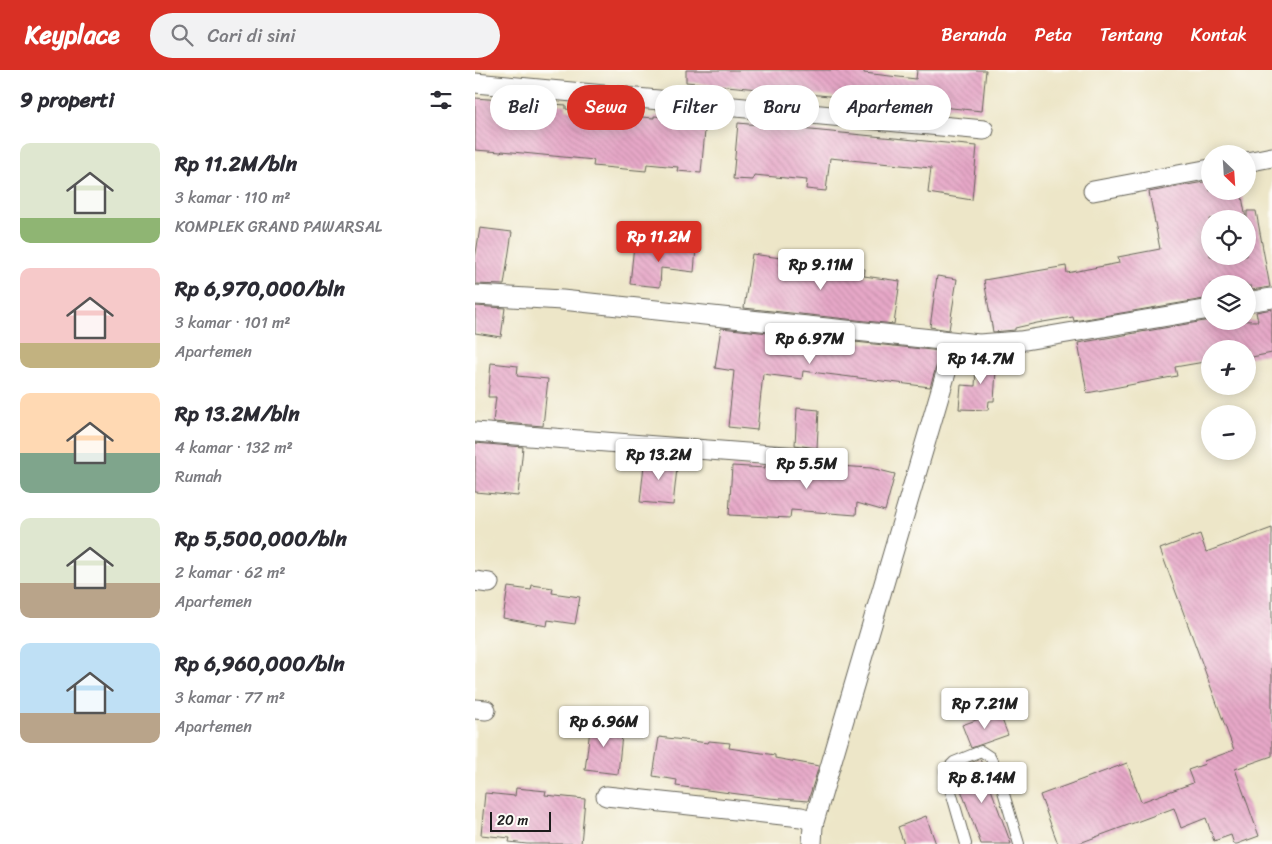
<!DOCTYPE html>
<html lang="id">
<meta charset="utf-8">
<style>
:root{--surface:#fff;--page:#f2f2f3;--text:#2b2b33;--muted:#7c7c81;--accent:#d93025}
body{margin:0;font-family:Sriracha,sans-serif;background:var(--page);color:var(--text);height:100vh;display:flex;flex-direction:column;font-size:19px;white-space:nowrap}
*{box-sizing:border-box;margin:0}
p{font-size:16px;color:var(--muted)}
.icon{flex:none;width:28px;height:28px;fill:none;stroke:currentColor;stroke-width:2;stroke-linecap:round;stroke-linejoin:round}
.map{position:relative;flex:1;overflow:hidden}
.side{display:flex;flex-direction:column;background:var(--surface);width:475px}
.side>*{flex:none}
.guide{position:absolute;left:15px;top:15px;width:475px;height:45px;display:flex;gap:10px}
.needle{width:32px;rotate:155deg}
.fabs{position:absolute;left:726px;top:75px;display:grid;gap:10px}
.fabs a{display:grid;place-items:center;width:55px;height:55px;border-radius:50%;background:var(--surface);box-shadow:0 2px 12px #0003;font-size:25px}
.scale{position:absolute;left:15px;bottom:12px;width:61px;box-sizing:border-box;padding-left:5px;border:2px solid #1c1c1c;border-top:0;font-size:14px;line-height:18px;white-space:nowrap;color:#1c1c1c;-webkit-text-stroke:4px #fdfcf7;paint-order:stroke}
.price{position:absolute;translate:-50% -42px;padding:0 11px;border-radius:5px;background:#fff;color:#222;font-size:16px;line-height:32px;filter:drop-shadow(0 1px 2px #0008)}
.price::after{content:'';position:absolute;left:50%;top:30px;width:15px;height:11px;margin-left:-8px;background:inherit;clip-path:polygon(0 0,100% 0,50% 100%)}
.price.on{background:var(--accent);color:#fff}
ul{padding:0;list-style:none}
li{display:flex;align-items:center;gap:15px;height:125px;padding:0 20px}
li span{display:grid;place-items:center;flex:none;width:140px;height:100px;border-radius:10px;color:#555}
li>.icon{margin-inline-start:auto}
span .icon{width:60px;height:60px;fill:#fffc;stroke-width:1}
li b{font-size:21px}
h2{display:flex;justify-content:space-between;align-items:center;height:60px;padding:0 20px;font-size:21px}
.chip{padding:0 18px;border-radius:22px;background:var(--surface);box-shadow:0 2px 12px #0003;font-size:18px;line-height:45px}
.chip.on{background:var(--accent);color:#fff}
header{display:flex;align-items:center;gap:30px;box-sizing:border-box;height:70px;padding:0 25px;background:var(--accent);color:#fff}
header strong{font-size:24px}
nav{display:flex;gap:28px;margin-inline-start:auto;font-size:18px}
.search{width:350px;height:45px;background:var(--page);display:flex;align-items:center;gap:12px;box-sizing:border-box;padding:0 18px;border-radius:28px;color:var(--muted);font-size:19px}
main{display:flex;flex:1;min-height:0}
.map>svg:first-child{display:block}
.building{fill:url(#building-back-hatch)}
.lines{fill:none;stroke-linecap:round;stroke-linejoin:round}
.service-casing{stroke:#656358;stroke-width:12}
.minor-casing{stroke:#656358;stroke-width:21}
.service{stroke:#fff;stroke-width:10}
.minor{stroke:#fff;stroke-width:19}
</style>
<header>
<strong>Keyplace</strong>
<div class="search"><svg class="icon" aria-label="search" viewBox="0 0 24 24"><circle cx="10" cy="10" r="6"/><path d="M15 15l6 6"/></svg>Cari di sini</div>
<nav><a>Beranda</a><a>Peta</a><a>Tentang</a><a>Kontak</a></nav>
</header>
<main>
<section class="side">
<h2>9 properti<svg class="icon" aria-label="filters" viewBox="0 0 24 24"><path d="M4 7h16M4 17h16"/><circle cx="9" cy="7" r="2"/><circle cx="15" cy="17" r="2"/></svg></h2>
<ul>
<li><span style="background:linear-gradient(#dfe7d0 75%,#8fb573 0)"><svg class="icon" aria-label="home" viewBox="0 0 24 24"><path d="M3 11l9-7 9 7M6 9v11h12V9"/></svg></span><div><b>Rp 11.2M/bln</b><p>3 kamar · 110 m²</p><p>KOMPLEK GRAND PAWARSAL</p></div></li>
<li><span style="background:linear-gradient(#f6c9c9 75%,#c2b280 0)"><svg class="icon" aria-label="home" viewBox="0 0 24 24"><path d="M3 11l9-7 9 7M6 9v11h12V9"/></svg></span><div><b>Rp 6,970,000/bln</b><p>3 kamar · 101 m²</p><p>Apartemen</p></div></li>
<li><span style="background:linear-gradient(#ffd9b3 60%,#7fa58c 0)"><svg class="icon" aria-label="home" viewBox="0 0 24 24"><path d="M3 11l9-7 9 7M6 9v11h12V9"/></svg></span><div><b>Rp 13.2M/bln</b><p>4 kamar · 132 m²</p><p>Rumah</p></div></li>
<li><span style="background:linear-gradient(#dfe7d0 65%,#b9a48a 0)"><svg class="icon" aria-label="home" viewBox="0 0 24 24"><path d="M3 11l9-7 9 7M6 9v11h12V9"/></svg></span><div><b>Rp 5,500,000/bln</b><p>2 kamar · 62 m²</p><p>Apartemen</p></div></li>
<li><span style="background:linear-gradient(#bfe0f5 70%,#b9a48a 0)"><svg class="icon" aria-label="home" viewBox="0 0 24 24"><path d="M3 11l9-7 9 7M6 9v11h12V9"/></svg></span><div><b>Rp 6,960,000/bln</b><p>3 kamar · 77 m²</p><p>Apartemen</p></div></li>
</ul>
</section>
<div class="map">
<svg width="797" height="774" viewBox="0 0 797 774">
<defs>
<pattern id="building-back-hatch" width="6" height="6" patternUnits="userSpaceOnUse" patternTransform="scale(1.25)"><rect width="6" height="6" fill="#e6a7c7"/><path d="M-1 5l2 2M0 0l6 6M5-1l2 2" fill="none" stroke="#c58faa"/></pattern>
</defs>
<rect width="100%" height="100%" fill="#fdfcf7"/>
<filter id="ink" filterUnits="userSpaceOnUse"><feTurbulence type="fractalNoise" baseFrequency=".02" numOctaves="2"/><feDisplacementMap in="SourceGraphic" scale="10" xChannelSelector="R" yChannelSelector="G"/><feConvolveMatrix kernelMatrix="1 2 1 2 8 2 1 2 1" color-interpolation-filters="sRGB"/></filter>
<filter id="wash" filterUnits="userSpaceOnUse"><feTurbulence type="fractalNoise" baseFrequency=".0096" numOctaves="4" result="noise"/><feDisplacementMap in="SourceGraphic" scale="20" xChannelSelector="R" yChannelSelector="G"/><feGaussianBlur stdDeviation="1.12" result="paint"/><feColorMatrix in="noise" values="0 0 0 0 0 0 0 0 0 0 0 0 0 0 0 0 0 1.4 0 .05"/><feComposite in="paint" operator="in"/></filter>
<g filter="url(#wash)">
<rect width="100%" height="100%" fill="#ede6c8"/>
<g id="blocks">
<g class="building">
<path d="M211,0H389V3L441,9L442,0H511L507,41L211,12Z"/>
<path d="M0,28L91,35V39L117,43L179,48V46L231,50L226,103L202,101L203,97L172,94L171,101L118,96L119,90L27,81L26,82L0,80Z"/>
<path d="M263,53L502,76L497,130L453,123L456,98L355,88L351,121L331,119L332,110L279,105L278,110L258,109Z"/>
<path d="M734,111L735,121H766L771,149H735V186H772V141H781L795,217L777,220L776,216H772V214H735V228L599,251L598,247L562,253L540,258V260L518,262L509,210L591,196L592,203L644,193L643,187L685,179L674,122Z"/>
<path d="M5,158L37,162L29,215L0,214V189Z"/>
<path d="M159,175L199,179V176L221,178L219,202L186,198L185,217L155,214Z"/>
<path d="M277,184L306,188L305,197L336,202L337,190L390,199L389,206L425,211L419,254L269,238Z"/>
<path d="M462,206L482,209L474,260L455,257Z"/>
<path d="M0,236L30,238L26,267L0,263Z"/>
<path d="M797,239V283L772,288V279H735V291L700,297L702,306L612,323L603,273L735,250L783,251L781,242Z"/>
<path d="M246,258L466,281L455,317L328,301L327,309L288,304L282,360L253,357L259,301L240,298Z"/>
<path d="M502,285H522L519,331H514L513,340L484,339L486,315L500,316Z"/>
<path d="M16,293L43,296L42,306L73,309L68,356L18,352L21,327H13Z"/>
<path d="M322,338L344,340L342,378L320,375Z"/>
<path d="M0,373L48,377L43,426L0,422Z"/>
<path d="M170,386L203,389L198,435L165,432Z"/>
<path d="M346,395L396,398L420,404L410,441L382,433L381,445L316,440L315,448L254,445L257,396L290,398V396L336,399L341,398Z"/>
<path d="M797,458V686L760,699L784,766L762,774H759L756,765L739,771L731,748L706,758L699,738L602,774H583L565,725L652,693L666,732L718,713L713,700L730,694L729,691L759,680L685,479L725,464L731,482Z"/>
<path d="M57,515L78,518L77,523L105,527L100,554L73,550L72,556L28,548L33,517L56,520Z"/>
<path d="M524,642L533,665L496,678L487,655Z"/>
<path d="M116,651L148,655L143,704L110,700Z"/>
<path d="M184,667L233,673L234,671L255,673L254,678L300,685V688L344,696L333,731L294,728L201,716L202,710L178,706Z"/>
<path d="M505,689L536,774H506L479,701L483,698Z"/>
<path d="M41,718L71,721L70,725L110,729L106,774H52L34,772L35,768L6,765L10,723L40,726Z"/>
<path d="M451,746L461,774H429L423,757Z"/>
</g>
</g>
</g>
<g filter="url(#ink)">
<use href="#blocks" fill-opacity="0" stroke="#656358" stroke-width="1"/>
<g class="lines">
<defs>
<path id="service" d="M491,774L470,701L479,692L506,681L515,687L522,701L544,774"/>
<g id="minor">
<path d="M0,13L509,60"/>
<path d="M772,92L797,87"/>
<path d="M618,121L735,99"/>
<path d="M0,225L87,230L504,274L545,271L735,239"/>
<path d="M772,232L797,228"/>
<path d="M0,362L337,388"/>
<path d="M0,511L14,513"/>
<path d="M0,639L11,640"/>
<path d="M131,726L326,747L333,749L338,755L337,774"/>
<path d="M338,755L480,272"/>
</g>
</defs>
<use href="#service" class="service-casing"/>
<use href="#minor" class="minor-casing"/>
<use href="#service" class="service"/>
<use href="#minor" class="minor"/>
</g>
</g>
</svg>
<div class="fabs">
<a><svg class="needle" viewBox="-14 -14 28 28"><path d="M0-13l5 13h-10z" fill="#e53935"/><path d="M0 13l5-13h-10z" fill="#7c7c81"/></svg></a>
<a><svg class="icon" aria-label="locate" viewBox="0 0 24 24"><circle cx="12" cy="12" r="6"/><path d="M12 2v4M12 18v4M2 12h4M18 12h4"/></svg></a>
<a><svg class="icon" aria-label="layers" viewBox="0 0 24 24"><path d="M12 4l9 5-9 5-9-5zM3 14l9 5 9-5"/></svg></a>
<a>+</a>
<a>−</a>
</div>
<div class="scale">20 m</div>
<b class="price on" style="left:184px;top:193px">Rp 11.2M</b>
<b class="price" style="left:346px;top:221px">Rp 9.11M</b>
<b class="price" style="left:335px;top:295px">Rp 6.97M</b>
<b class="price" style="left:506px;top:315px">Rp 14.7M</b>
<b class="price" style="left:184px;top:411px">Rp 13.2M</b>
<b class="price" style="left:332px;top:420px">Rp 5.5M</b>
<b class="price" style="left:510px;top:660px">Rp 7.21M</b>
<b class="price" style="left:129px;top:678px">Rp 6.96M</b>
<b class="price" style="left:507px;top:734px">Rp 8.14M</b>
<div class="guide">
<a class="chip">Beli</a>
<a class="chip on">Sewa</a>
<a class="chip">Filter</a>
<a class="chip">Baru</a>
<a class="chip">Apartemen</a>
</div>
</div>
</main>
